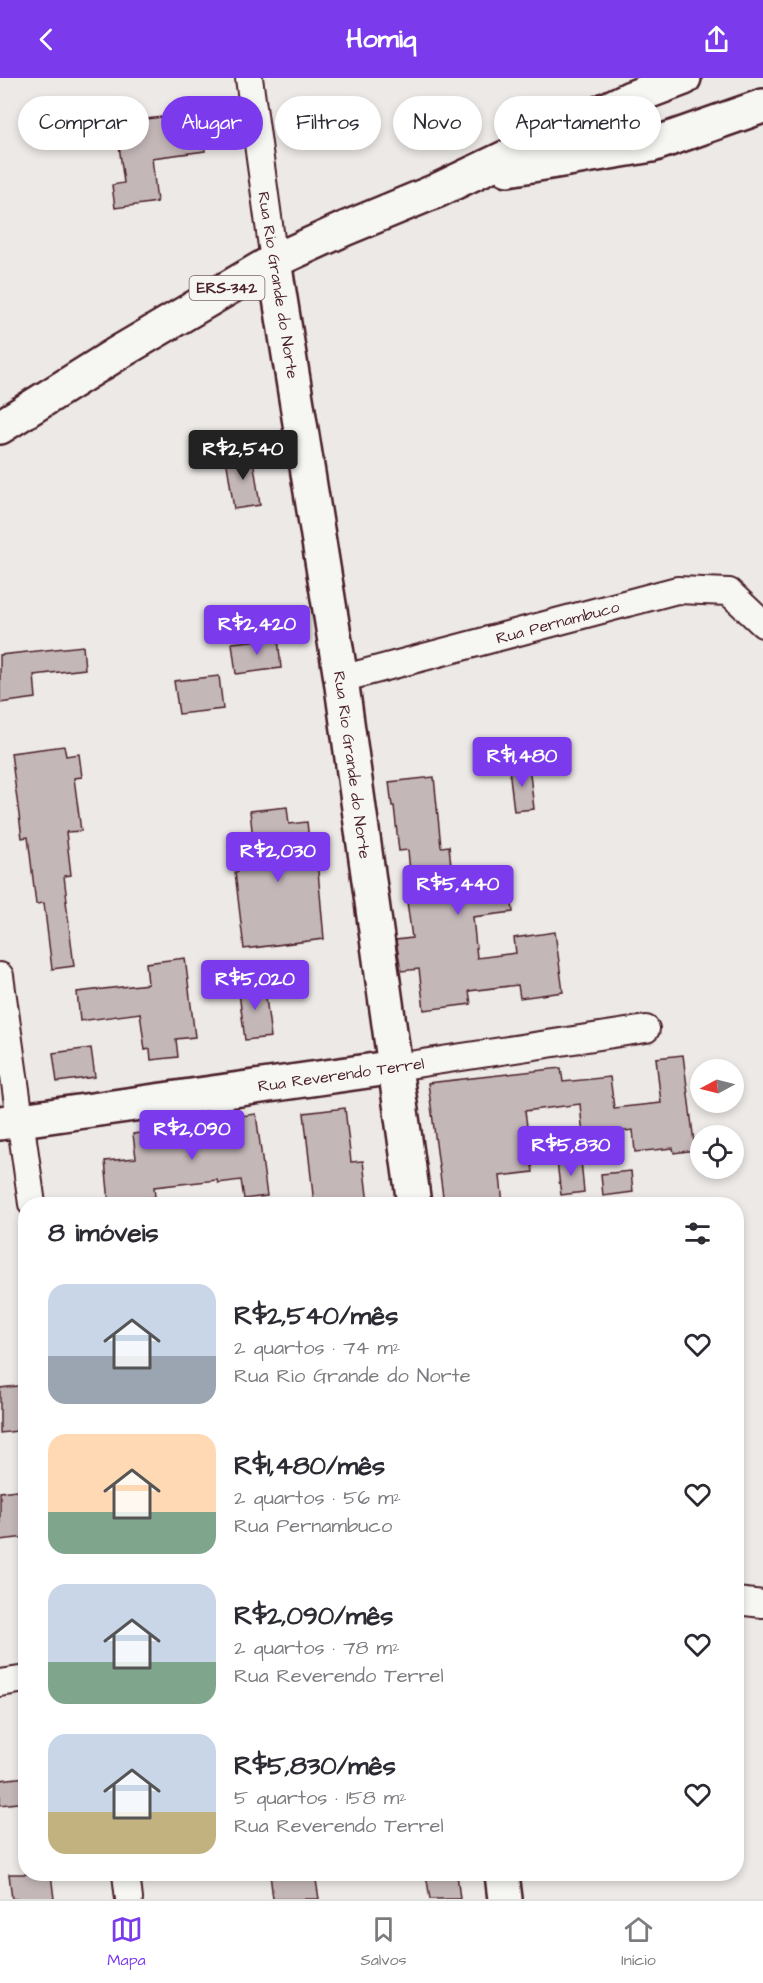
<!DOCTYPE html>
<html lang="pt">
<meta charset="utf-8">
<style>
:root{--surface:#fff;--page:#f2f2f3;--text:#2b2b33;--muted:#7c7c81;--line:#e1e1e2;--accent:#7c3aed}
body{margin:0;font-family:"Architects Daughter",sans-serif;background:var(--page);color:var(--text);height:100vh;display:flex;flex-direction:column;font-size:22px;white-space:nowrap}
*{box-sizing:border-box;margin:0}
p{font-size:20px;color:var(--muted)}
.icon{flex:none;width:33px;height:33px;fill:none;stroke:currentColor;stroke-width:2;stroke-linecap:round;stroke-linejoin:round}
.map{position:relative;flex:1;overflow:hidden}
.panel{position:absolute;left:18px;top:1119px;width:726px;height:684px;display:flex;flex-direction:column;background:var(--surface);border-radius:24px;box-shadow:0 3px 9px #0003}
.panel>*{flex:none}
.hud{position:absolute;left:18px;top:18px;width:728px;height:54px;display:flex;gap:12px}
.needle{width:39px;rotate:263deg}
.buttons{position:absolute;left:690px;top:981px;display:grid;gap:12px}
.buttons a{display:grid;place-items:center;width:54px;height:54px;border-radius:50%;background:var(--surface);box-shadow:0 3px 9px #0003;font-size:30px}
.price{position:absolute;translate:-50% -51px;padding:0 14px;border-radius:6px;background:var(--accent);color:#fff;font-size:20px;line-height:39px;filter:drop-shadow(0 2px 3px #0008)}
.price::after{content:'';position:absolute;left:50%;top:36px;width:18px;height:14px;margin-left:-9px;background:inherit;clip-path:polygon(0 0,100% 0,50% 100%)}
.price.current{background:#222;color:#fff}
ul{padding:0;list-style:none}
li{display:flex;align-items:center;gap:18px;height:150px;padding:0 30px}
li span{display:grid;place-items:center;flex:none;width:168px;height:120px;border-radius:18px;color:#555}
li>.icon{margin-inline-start:auto}
span .icon{width:72px;height:72px;fill:#fffc;stroke-width:1}
li b{font-size:26px}
h2{display:flex;justify-content:space-between;align-items:center;height:72px;padding:0 30px;font-size:26px}
.tag{padding:0 21px;border-radius:27px;background:var(--surface);box-shadow:0 3px 9px #0003;font-size:21px;line-height:54px}
.tag.current{background:var(--accent);color:#fff}
header{display:flex;justify-content:space-between;align-items:center;height:78px;padding:0 30px;background:var(--accent);color:#fff;font-size:27px;font-weight:800}
.dock{display:flex;justify-content:space-around;align-items:center;height:84px;border-top:2px solid var(--line);background:var(--surface);font-size:16px;color:var(--muted)}
.dock a{display:grid;justify-items:center;gap:3px}
.dock .current{color:var(--accent)}
.map>svg:first-child{display:block}
.building{fill:#c4b7b7;stroke:#4a1f2b;stroke-width:1.5}
.lines{fill:none;stroke-linecap:round;stroke-linejoin:round}
.minor-casing{stroke:#4a1f2b;stroke-width:30}
.tertiary-casing{stroke:#4a1f2b;stroke-width:38}
.primary-casing{stroke:#4a1f2b;stroke-width:38}
.minor{stroke:#f6f6f2;stroke-width:26}
.tertiary{stroke:#f6f6f2;stroke-width:33}
.primary{stroke:#f6f6f2;stroke-width:33}
.labels{text-anchor:middle;stroke-width:6;stroke-linejoin:round;paint-order:stroke}
.shield{fill:#f6f6f2;stroke:#7e6067;stroke-width:1.5}
.shield-label{font-size:15px;font-weight:bold;fill:#4a1f2b}
.street-label{font-size:16px;fill:#4a1f2b;stroke:#f6f6f2}
</style>
<header><svg class="icon" aria-label="back" viewBox="0 0 24 24"><path d="M15 5l-7 7 7 7"/></svg>Homiq<svg class="icon" aria-label="share" viewBox="0 0 24 24"><path d="M12 15V3M7 8l5-5 5 5M5 13v7h14v-7"/></svg></header>
<div class="map">
<svg width="763" height="1821" viewBox="0 0 763 1821">
<rect width="100%" height="100%" fill="#ece9e6"/>
<filter id="ink" filterUnits="userSpaceOnUse"><feTurbulence type="fractalNoise" baseFrequency=".0167" numOctaves="2"/><feDisplacementMap in="SourceGraphic" scale="12" xChannelSelector="R" yChannelSelector="G"/><feConvolveMatrix kernelMatrix="1 2 1 2 8 2 1 2 1" color-interpolation-filters="sRGB"/></filter>
<g filter="url(#ink)">
<g class="building">
<path d="M200,34L205,73L152,80L157,124L115,130L112,107L124,105L116,45Z"/>
<path d="M252,375L260,427L234,431L226,380Z"/>
<path d="M278,560L281,590L236,596L232,565Z"/>
<path d="M83,568L85,591L34,597L36,620L0,625V577Z"/>
<path d="M219,598L223,631L179,636L174,603Z"/>
<path d="M64,668L66,678L79,676L82,699L74,700L81,753L66,754L71,797L64,798L67,823H66L74,888L52,891L44,825L36,826L28,759L22,760L11,675Z"/>
<path d="M529,687L534,731L514,733L509,690Z"/>
<path d="M434,699L441,769L449,768L453,808L509,800L513,834L473,839L477,880L516,875L514,860L555,854L563,914L520,920L518,907L469,913L471,926L424,932L419,891L401,893L396,862L412,860L406,816L412,815L408,772L399,773L394,728H392L389,704Z"/>
<path d="M287,729L289,746L307,744L311,782H317L324,861L244,871L235,794H238L236,773L254,771L250,733Z"/>
<path d="M185,880L195,959L176,961L178,979L151,982L150,971L145,972L140,935L80,943L77,914L148,906L146,885Z"/>
<path d="M264,903L271,959L245,962L238,907Z"/>
<path d="M91,970L95,999L57,1004L53,975Z"/>
<path d="M683,977L695,1072L674,1075L673,1070L635,1074L633,1052L583,1058L580,1026L525,1033L533,1094L500,1098L503,1126H444L428,1005L561,990L563,1004L610,999L614,1030L661,1025L656,980Z"/>
<path d="M345,1030L351,1084L363,1083L368,1126H314L304,1035Z"/>
<path d="M256,1036L267,1118L244,1121L241,1102L218,1105L217,1102L154,1109L155,1119L109,1124L105,1083L136,1080L133,1056L157,1053L158,1061L212,1056L210,1042Z"/>
<path d="M581,1082L584,1114L561,1117L557,1084Z"/>
<path d="M631,1093L633,1114L603,1118L601,1096Z"/>
<path d="M26,1307V1352L0,1355V1310Z"/>
<path d="M26,1411V1459L0,1462V1414Z"/>
<path d="M26,1699V1724L0,1727V1702Z"/>
<path d="M9,1796H51L54,1821H12Z"/>
<path d="M270,1796H315L319,1821H273Z"/>
<path d="M426,1796H457L460,1821H430Z"/>
</g>
<g class="lines">
<defs>
<g id="minor">
<path d="M249,0L274,183"/>
<path id="s1" d="M341,601L677,512L729,514L763,546"/>
<path d="M0,898L32,1126"/>
<path d="M396,989L646,951"/>
<path d="M736,1523L763,1526"/>
<path d="M0,1605L26,1601"/>
<path d="M126,1796L129,1821"/>
</g>
<g id="tertiary">
<path id="s2" d="M274,183L341,601L414,1126"/>
<path d="M0,1045L396,989"/>
<path d="M502,1796L505,1821"/>
</g>
<g id="primary">
<path d="M508,91L652,67L763,28"/>
<path d="M0,349L118,275L274,183L344,151L436,113L631,20L684,0"/>
</g>
</defs>
<use href="#minor" class="minor-casing"/>
<use href="#tertiary" class="tertiary-casing"/>
<use href="#primary" class="primary-casing"/>
<use href="#minor" class="minor"/>
<use href="#tertiary" class="tertiary"/>
<use href="#primary" class="primary"/>
</g>
</g>
<g class="labels">
<rect class="shield" x="189.5" y="198" width="75" height="24" rx="4.5"/>
<g class="shield-label">
<text x="227" y="215">ERS-342</text>
</g>
<g class="street-label">
<text transform="translate(279 207) rotate(81)" y="6">Rua Rio Grande do Norte</text>
<text dy="6" stroke="none"><textPath href="#s1" startOffset="224">Rua Pernambuco</textPath></text>
<text dy="6" stroke="none"><textPath href="#s2" startOffset="510">Rua Rio Grande do Norte</textPath></text>
<text transform="translate(341 996) rotate(-8)" y="6">Rua Reverendo Terrel</text>
</g>
</g>
</svg>
<div class="buttons">
<a><svg class="needle" viewBox="-14 -14 28 28"><path d="M0-13l5 13h-10z" fill="#e53935"/><path d="M0 13l5-13h-10z" fill="#7c7c81"/></svg></a>
<a><svg class="icon" aria-label="locate" viewBox="0 0 24 24"><circle cx="12" cy="12" r="6"/><path d="M12 2v4M12 18v4M2 12h4M18 12h4"/></svg></a>
</div>
<b class="price current" style="left:243px;top:403px">R$2,540</b>
<b class="price" style="left:257px;top:578px">R$2,420</b>
<b class="price" style="left:522px;top:710px">R$1,480</b>
<b class="price" style="left:278px;top:805px">R$2,030</b>
<b class="price" style="left:458px;top:838px">R$5,440</b>
<b class="price" style="left:255px;top:933px">R$5,020</b>
<b class="price" style="left:192px;top:1083px">R$2,090</b>
<b class="price" style="left:571px;top:1099px">R$5,830</b>
<div class="hud">
<a class="tag">Comprar</a>
<a class="tag current">Alugar</a>
<a class="tag">Filtros</a>
<a class="tag">Novo</a>
<a class="tag">Apartamento</a>
</div>
<section class="panel">
<h2>8 imóveis<svg class="icon" aria-label="filters" viewBox="0 0 24 24"><path d="M4 7h16M4 17h16"/><circle cx="9" cy="7" r="2"/><circle cx="15" cy="17" r="2"/></svg></h2>
<ul>
<li><span style="background:linear-gradient(#c9d6e8 60%,#9aa5b1 0)"><svg class="icon" aria-label="home" viewBox="0 0 24 24"><path d="M3 11l9-7 9 7M6 9v11h12V9"/></svg></span><div><b>R$2,540/mês</b><p>2 quartos · 74 m²</p><p>Rua Rio Grande do Norte</p></div><svg class="icon" aria-label="heart" viewBox="0 0 24 24"><path d="M12 20l-8-8c-3-5 5-10 8-4 3-6 11-1 8 4z"/></svg></li>
<li><span style="background:linear-gradient(#ffd9b3 65%,#7fa58c 0)"><svg class="icon" aria-label="home" viewBox="0 0 24 24"><path d="M3 11l9-7 9 7M6 9v11h12V9"/></svg></span><div><b>R$1,480/mês</b><p>2 quartos · 56 m²</p><p>Rua Pernambuco</p></div><svg class="icon" aria-label="heart" viewBox="0 0 24 24"><path d="M12 20l-8-8c-3-5 5-10 8-4 3-6 11-1 8 4z"/></svg></li>
<li><span style="background:linear-gradient(#c9d6e8 65%,#7fa58c 0)"><svg class="icon" aria-label="home" viewBox="0 0 24 24"><path d="M3 11l9-7 9 7M6 9v11h12V9"/></svg></span><div><b>R$2,090/mês</b><p>2 quartos · 78 m²</p><p>Rua Reverendo Terrel</p></div><svg class="icon" aria-label="heart" viewBox="0 0 24 24"><path d="M12 20l-8-8c-3-5 5-10 8-4 3-6 11-1 8 4z"/></svg></li>
<li><span style="background:linear-gradient(#c9d6e8 65%,#c2b280 0)"><svg class="icon" aria-label="home" viewBox="0 0 24 24"><path d="M3 11l9-7 9 7M6 9v11h12V9"/></svg></span><div><b>R$5,830/mês</b><p>5 quartos · 158 m²</p><p>Rua Reverendo Terrel</p></div><svg class="icon" aria-label="heart" viewBox="0 0 24 24"><path d="M12 20l-8-8c-3-5 5-10 8-4 3-6 11-1 8 4z"/></svg></li>
</ul>
</section>
</div>
<nav class="dock">
<a class="current"><svg class="icon" aria-label="map" viewBox="0 0 24 24"><path d="M3 6l6-2 6 2 6-2v14l-6 2-6-2-6 2zM9 4v14M15 6v14"/></svg>Mapa</a>
<a><svg class="icon" aria-label="saved" viewBox="0 0 24 24"><path d="M7 4h10v16l-5-4-5 4z"/></svg>Salvos</a>
<a><svg class="icon" aria-label="home" viewBox="0 0 24 24"><path d="M3 11l9-7 9 7M6 9v11h12V9"/></svg>Início</a>
</nav>
